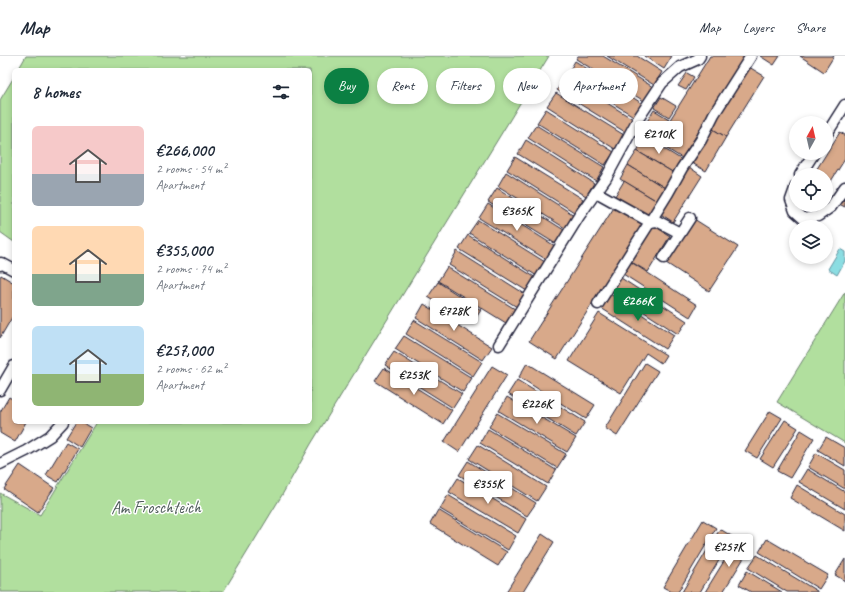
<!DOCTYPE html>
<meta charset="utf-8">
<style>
:root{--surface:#fff;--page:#f2f2f3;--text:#1f2937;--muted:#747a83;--line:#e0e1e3;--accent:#0b8043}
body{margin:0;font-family:Caveat,sans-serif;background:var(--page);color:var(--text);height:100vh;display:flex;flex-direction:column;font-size:15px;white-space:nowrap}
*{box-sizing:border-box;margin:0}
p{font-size:13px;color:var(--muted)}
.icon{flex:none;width:22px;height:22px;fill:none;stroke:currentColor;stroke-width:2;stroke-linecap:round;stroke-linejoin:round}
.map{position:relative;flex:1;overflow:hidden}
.drawer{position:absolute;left:12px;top:12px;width:300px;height:356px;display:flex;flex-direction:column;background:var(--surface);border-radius:6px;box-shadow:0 2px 6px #0003}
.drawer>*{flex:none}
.hud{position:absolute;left:324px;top:12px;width:380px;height:36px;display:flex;gap:8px}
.needle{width:26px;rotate:8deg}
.tools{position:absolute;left:789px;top:60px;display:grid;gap:8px}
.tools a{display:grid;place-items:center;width:44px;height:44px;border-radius:50%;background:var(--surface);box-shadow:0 2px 6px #0003;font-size:20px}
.price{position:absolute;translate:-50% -34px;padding:0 9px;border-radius:4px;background:#fff;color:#222;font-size:13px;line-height:26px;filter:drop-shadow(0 1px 2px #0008)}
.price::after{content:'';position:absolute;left:50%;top:24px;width:12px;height:9px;margin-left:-6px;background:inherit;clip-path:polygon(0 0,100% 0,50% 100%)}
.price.on{background:var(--accent);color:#fff}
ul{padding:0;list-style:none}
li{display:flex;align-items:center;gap:12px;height:100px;padding:0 20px}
li span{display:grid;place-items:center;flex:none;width:112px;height:80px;border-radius:6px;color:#555}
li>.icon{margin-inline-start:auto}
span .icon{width:48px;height:48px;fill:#fffc;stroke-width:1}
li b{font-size:17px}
h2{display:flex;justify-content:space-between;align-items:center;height:48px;padding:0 20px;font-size:17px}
.chip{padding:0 14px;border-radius:18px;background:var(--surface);box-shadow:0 2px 6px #0003;font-size:14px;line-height:36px}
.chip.on{background:var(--accent);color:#fff}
header{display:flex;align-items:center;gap:24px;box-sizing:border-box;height:56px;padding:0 20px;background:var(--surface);border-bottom:1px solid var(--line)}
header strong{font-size:19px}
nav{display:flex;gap:22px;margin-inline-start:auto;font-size:14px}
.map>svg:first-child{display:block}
.green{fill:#b1df9e;stroke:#6a806c}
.water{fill:#8bdde2;stroke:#61929f}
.building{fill:#d8a98a;stroke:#22223b}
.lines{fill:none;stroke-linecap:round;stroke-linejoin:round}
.lane-casing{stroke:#22223b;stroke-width:13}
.lane{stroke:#fff;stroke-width:10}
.labels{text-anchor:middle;stroke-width:3;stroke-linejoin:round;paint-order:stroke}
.park-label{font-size:17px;fill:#4d5b59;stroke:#fff}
</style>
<header>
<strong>Map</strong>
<nav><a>Map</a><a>Layers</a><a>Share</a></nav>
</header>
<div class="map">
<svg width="845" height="536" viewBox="0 0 845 536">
<rect width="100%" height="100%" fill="#fff"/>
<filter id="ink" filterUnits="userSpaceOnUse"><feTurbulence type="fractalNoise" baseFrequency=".025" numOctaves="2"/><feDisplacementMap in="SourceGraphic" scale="8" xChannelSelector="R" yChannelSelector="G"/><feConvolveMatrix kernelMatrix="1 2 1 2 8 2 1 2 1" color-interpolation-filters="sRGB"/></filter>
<g filter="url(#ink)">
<g class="green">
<path d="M26,0H549L311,388L282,439L223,536H0V437L40,459L97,366H310V14H18Z"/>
<path d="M14,21V186L0,176V44Z"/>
<path d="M845,236V387L777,346Z"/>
</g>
<path class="water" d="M840,193L845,196V205L837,219L828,213Z"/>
<g class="building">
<path d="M578,0H603L653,31L644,45L576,3Z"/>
<path d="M607,0H637L662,16L654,29Z"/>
<path d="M644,0H672L664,13Z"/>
<path d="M710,0H747L682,102L656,86Z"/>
<path d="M760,0H780L774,9Z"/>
<path d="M800,0H834L824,16Z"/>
<path d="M575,5L643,48L635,61L567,19Z"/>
<path d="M749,11L764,20L726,81L711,72Z"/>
<path d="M687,17L694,21L686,34L678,30Z"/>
<path d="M565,21L633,63L625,76L557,34Z"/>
<path d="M556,37L624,79L615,93L547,50Z"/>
<path d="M661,41L676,50L669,61L654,52Z"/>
<path d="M546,53L614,96L605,109L537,67Z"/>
<path d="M654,54L669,63L655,85L640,77Z"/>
<path d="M536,69L604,111L596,125L528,82Z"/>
<path d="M711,72L726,81L706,115L690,106Z"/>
<path d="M840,76L845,79V103L826,133V119H813Z"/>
<path d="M645,81L682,104L674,117L637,95Z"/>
<path d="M526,84L594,127L586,140L518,98Z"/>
<path d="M637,95L674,117L665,132L628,109Z"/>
<path d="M515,101L583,143L574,156L507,114Z"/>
<path d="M628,109L665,132L657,145L620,123Z"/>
<path d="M689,111L702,120L673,166L659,157Z"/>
<path d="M506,116L574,159L565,172L498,130Z"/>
<path d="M624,125L657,145L648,160L615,140Z"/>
<path d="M497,132L564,174L556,188L488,146Z"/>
<path d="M845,143V151L839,148Z"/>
<path d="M488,148L555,190L547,204L479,162Z"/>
<path d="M615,150L643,168L557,303L529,285Z"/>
<path d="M694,163L738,191L709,235L666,207Z"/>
<path d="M478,164L545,206L537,220L469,177Z"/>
<path d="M653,169L670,180L648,216L630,205Z"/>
<path d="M468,179L536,222L527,235L459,193Z"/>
<path d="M457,195L525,238L517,251L449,209Z"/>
<path d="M631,206L697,249L690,261L623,218Z"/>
<path d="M447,211L515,253L506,267L438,225Z"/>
<path d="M1,219L14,227V258L0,282V221Z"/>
<path d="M621,222L687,265L678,278L612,235Z"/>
<path d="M438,226L481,254L472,268L428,241Z"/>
<path d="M610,238L674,279L665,293L601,252Z"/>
<path d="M424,248L492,291L483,304L416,262Z"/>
<path d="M599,257L666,299L661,307L646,297L621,337L569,305Z"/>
<path d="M414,264L482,306L473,320L406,278Z"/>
<path d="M404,280L472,322L463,336L395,293Z"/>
<path d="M394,296L462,338L453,352L385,309Z"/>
<path d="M527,307L595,349L586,363L519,321Z"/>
<path d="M645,307L658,315L617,380L605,372Z"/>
<path d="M492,310L507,319L459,396L444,386Z"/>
<path d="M384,312L452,354L443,368L375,325Z"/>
<path d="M517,324L585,366L576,380L508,338Z"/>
<path d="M9,341L14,344V366H26L15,386L0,377V356Z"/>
<path d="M507,341L576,382L567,396L499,355Z"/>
<path d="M770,355L782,362L757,402L745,395Z"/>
<path d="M497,357L566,398L557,412L489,371Z"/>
<path d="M785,364L798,372L773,411L760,403Z"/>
<path d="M76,366H81L91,372L80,391L66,382Z"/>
<path d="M488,373L556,414L548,428L480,387Z"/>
<path d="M801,374L814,382L790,422L777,415Z"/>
<path d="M826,381L845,392V410L818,394Z"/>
<path d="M66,386L78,393L58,426L46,419Z"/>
<path d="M478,389L546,431L537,445L469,403Z"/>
<path d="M816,397L845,414V433L808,411Z"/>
<path d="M468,405L536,447L527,460L459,419Z"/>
<path d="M20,409L54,432L38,456L4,433Z"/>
<path d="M807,413L845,436V453L799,426Z"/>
<path d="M458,422L526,463L518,477L449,436Z"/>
<path d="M797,429L845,458V475L790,442Z"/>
<path d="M448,439L516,480L508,494L440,453Z"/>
<path d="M438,454L507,496L498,510L430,468Z"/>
<path d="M703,464L716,472L678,536H672L663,531Z"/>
<path d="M720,473L733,481L700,536H682Z"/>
<path d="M542,478L554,486L523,536H506Z"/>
<path d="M767,483L828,519L819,533L759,496Z"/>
<path d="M737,484L750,492L723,536H705Z"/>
<path d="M757,499L817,535V536H787L748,512Z"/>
<path d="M845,503V525L835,519Z"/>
<path d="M747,515L782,536H751L739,529Z"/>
</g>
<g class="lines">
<defs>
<g id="lane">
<path d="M826,79L845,49"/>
<path d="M800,119L814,97"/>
<path d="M796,130L791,144L795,155L804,163L818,160L831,151L845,131"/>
<path d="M596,136L650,166L668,137L682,112L701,84L714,58L751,0"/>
<path d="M664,202L690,162"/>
<path d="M0,209L1,207L14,214"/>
<path d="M598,248L650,166L657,165L680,177"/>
<path d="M499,289L579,160L606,122L638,63L662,27L680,11L698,3L700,0"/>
<path d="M0,334L14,310"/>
<path d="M0,408L26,395L50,380L63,366"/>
</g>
</defs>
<use href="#lane" class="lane-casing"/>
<use href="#lane" class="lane"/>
</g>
</g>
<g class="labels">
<g class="park-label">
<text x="156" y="457">Am Froschteich</text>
</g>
</g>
</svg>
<div class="tools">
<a><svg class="needle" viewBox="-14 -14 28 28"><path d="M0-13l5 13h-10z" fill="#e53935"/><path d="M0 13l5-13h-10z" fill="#747a83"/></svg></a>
<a><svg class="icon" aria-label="locate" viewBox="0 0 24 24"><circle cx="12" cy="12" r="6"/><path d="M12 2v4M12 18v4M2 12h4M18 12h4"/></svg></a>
<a><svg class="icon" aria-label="layers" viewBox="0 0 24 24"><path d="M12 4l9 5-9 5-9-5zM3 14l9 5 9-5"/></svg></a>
</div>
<b class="price" style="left:659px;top:99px">€210K</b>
<b class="price" style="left:517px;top:176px">€365K</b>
<b class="price on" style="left:638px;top:266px">€266K</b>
<b class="price" style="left:454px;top:276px">€728K</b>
<b class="price" style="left:414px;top:340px">€253K</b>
<b class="price" style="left:537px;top:369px">€226K</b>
<b class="price" style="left:488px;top:449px">€355K</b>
<b class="price" style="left:729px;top:512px">€257K</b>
<div class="hud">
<a class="chip on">Buy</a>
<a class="chip">Rent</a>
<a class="chip">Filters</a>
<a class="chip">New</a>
<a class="chip">Apartment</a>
</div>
<section class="drawer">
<h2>8 homes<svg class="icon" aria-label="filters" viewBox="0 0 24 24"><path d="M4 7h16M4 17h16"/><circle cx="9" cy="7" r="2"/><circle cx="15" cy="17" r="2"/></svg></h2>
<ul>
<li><span style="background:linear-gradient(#f6c9c9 60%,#9aa5b1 0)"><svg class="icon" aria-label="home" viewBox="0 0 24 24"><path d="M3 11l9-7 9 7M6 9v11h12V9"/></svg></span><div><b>€266,000</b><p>2 rooms · 54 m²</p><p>Apartment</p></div></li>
<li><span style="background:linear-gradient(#ffd9b3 60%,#7fa58c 0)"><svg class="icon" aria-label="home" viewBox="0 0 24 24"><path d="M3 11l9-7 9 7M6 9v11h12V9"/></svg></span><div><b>€355,000</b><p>2 rooms · 74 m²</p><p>Apartment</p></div></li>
<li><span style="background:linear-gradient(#bfe0f5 60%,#8fb573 0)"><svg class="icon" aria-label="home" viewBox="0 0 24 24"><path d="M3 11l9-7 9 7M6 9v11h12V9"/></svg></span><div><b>€257,000</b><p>2 rooms · 62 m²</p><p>Apartment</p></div></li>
</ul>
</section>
</div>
